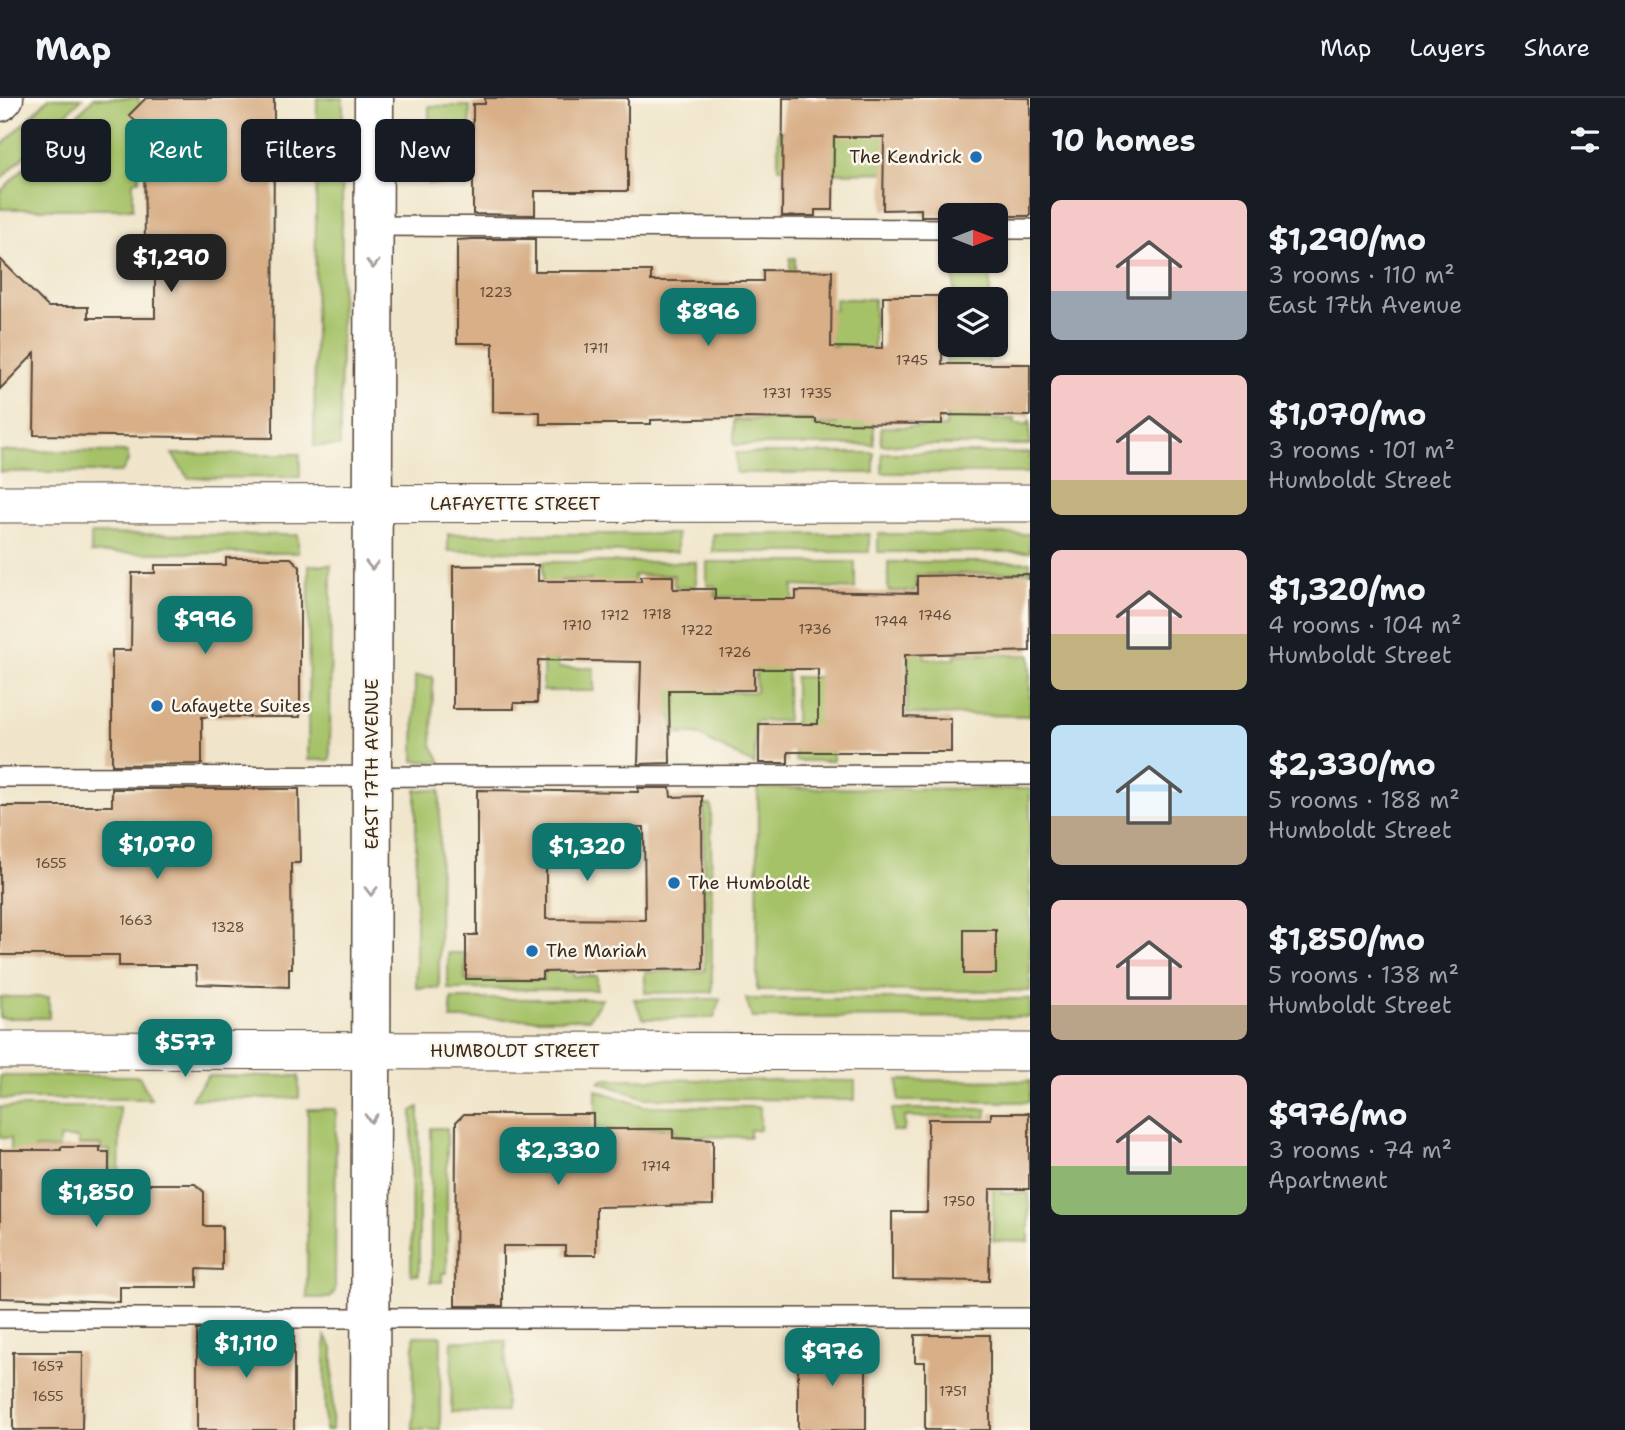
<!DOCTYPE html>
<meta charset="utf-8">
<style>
:root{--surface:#171b24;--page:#242831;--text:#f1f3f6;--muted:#9ea1a6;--line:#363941;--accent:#0f766e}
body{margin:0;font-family:"Shantell Sans",sans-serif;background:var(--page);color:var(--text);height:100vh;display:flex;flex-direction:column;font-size:26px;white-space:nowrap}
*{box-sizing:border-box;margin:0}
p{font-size:23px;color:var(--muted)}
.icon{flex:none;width:38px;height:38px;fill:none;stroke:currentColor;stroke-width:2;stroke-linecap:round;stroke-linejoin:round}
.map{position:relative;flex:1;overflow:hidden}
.drawer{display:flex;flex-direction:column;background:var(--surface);width:595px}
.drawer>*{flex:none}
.hud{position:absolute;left:21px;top:21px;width:665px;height:63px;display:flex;gap:14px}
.needle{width:46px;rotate:90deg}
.controls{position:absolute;left:938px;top:105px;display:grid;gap:14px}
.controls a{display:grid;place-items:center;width:70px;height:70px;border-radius:10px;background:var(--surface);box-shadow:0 2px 5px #0004;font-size:35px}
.price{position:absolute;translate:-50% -60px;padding:0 16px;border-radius:14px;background:var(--accent);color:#fff;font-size:23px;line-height:46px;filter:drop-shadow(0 2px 4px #0008)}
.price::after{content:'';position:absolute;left:50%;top:42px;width:21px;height:16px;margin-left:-10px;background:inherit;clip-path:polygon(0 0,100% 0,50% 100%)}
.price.current{background:#222;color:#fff}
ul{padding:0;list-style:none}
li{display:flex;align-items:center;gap:21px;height:175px;padding:0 21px}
li span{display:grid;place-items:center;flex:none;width:196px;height:140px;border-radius:10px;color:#555}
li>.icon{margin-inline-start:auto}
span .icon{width:84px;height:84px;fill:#fffc;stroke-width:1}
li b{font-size:30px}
h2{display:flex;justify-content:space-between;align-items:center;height:84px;padding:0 21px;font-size:30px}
.chip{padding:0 24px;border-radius:10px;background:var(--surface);box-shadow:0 2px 5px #0004;font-size:24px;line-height:63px}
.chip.current{background:var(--accent);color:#fff}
header{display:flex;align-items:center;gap:42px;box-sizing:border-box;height:98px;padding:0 35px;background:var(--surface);border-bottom:2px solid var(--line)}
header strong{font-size:33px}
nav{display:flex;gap:38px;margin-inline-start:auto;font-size:24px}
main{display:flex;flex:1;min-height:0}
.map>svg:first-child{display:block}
.green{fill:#a5c268;stroke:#707643;stroke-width:2}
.building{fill:#d8af87;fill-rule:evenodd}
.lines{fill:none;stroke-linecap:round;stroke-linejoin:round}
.lane-casing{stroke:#564638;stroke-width:22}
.street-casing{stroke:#564638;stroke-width:39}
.secondary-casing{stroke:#564638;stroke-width:41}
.lane{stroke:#fff;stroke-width:19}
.street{stroke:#fff;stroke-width:37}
.secondary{stroke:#fff;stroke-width:38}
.oneway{stroke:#a79f9a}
.poi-dot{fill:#1f6fb2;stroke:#fbf7ec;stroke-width:2.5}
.labels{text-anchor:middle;stroke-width:5;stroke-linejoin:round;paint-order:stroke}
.number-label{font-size:14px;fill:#624b38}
.poi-label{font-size:18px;fill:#3b2a1e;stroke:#fbf7ec;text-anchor:start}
.street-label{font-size:18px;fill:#3b2a1e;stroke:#fbf7ec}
</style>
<header>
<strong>Map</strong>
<nav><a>Map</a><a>Layers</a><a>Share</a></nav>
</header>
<main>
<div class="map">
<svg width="1030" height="1332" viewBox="0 0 1030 1332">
<rect width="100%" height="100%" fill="#fbf7ec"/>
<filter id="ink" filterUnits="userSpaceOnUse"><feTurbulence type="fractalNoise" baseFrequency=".0143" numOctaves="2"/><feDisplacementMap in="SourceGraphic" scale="14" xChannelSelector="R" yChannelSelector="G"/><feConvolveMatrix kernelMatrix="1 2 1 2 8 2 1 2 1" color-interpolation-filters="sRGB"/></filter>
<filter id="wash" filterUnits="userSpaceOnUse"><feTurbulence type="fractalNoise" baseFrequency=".00686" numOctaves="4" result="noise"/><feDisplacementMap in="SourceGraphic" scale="28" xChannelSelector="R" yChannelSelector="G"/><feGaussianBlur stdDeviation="1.57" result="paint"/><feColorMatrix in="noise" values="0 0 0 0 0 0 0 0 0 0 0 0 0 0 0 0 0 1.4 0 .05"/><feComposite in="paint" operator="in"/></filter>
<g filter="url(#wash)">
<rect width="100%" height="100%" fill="#f0e5ca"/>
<g class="green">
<path d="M49,0H82L0,82V49Z"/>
<path d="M94,0H139V82L133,83V111H0V94Z"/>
<path d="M317,0H343L340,348H314Z"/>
<rect x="429" y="8" width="41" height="78"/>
<path d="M778,33L913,35L914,74L820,75L819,70H778Z"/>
<path d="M790,160H795V212H835V201H874V347H734V322H813L814,327L837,326V248H803L790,192Z"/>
<path d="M954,163H990V201H950V247H989V321H1015V326H1029L1030,321V347H881V329H946V198H954Z"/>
<path d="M0,353L128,354V363L122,374H0Z"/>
<rect x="736" y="355" width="138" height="20"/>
<rect x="882" y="355" width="148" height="20"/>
<path d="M172,356H300V379L188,380Z"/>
<path d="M91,436L298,437V455H91Z"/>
<path d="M448,436H677V454L448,453Z"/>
<rect x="713" y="436" width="156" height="18"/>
<rect x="878" y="436" width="152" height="18"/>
<path d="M543,464H696V489H675L674,477H634V490H591V482H561V491H557L558,570H594V593H543Z"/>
<path d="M707,464H855V491L793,488V517L754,513L753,499H716V488H707Z"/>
<path d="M888,464H1030V474L916,477L915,493H888Z"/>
<path d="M309,467H331L330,662H308Z"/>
<path d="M756,518H788L787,623H756L755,667L696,636H673L672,619H641V575L716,576V594H756Z"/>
<path d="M925,542V561H955V556L1030,557V618L907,616L908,554Z"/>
<path d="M415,578L433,579L432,647L441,664L414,663Z"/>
<rect x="795" y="579" width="38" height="84"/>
<path d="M758,690L1030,691V893L757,892Z"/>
<path d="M416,692H440L439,890H416Z"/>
<path d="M704,707H711L712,894L645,895V874L705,873Z"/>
<path d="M448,855H465V882H544V874L573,872V878H597V892L448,891Z"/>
<rect x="0" y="899" width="49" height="21"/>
<path d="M451,901H602L589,921H451Z"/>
<path d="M634,901H720L714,920L643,921Z"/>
<path d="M746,901H1030V919L752,920Z"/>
<path d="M0,978H139L151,1001H0Z"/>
<path d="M208,978H299V1000L191,1001Z"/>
<path d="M602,981L855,983V1002L645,1000L599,984Z"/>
<path d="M898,982L1030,983V1004L898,1003Z"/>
<path d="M596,992L643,1008L760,1009V1032H750V1039L675,1038L674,1030H637L636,1035H596Z"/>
<path d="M0,1009H120L119,1103H110V1052H101V1047H79L78,1040H59V1051L35,1050V1112L11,1096V1040H0Z"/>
<path d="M419,1009V1177H411L412,1013Z"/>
<path d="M308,1011H336L335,1193L330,1200H307Z"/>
<path d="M892,1011H987V1019H905L904,1033H892Z"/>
<path d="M431,1030H447V1175H442V1184H431Z"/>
<path d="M993,1082H1002V1095H1029V1144L993,1143Z"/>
<path d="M325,1238L333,1250L332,1332H325Z"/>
<path d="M414,1238H441L440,1332H413Z"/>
<path d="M452,1243H506L505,1314H451Z"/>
</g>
<g id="blocks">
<g class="building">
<path d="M146,0H274L273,340L34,337L35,255L0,291V161L48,209H88V220H155V160H145L144,32L129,17Z"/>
<path d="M485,0H628V93H535V117L473,116V6H485Z"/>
<path d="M783,0H1030V118H921V111L883,112L884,39H834L833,112H815V118H782Z"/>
<path d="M473,141H535V173H651V183H763V172L832,173L831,249L883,250V198H943L942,266H1030V318L942,317V326L816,325V321L738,320L651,322V326H540V314H493V245H457V142Z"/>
<path d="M226,460H291L300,469V619H202V666L112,667V552H131L132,475H155V467H226Z"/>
<path d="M538,467V483H641V478H673V491H715V501H796V493L917,495V478L1029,476L1030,553L905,557V619L951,621V654H788V665H759V626H818V571H754V592H669L670,665L638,666L641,564L538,562L537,605H514V611H453V468Z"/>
<path d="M638,690H670L671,699L702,698L703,871L542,874V881H466V837H477V692L638,694ZM546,729H644L645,822L546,821Z"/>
<path d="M112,691H299L300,765H291L292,870H289V889L197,886L196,868H119V857H0V708H112Z"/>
<rect x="964" y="832" width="32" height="44"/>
<path d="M991,1015H1029V1091H990L989,1183L892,1182V1114H927L928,1021H991Z"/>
<path d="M464,1016H593V1031H673V1040L713,1042V1107L596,1109V1157H565V1148H503V1208H455L456,1024Z"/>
<path d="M61,1049H100V1054H109V1086H195L204,1094V1128H222V1172L197,1171V1189H120V1204L0,1200V1052H61Z"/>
<rect x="197" y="1232" width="97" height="100"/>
<path d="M915,1237H990V1332H925V1264H915Z"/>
<rect x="798" y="1249" width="68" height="83"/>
<path d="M13,1254H83L82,1332H13Z"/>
</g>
</g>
</g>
<g filter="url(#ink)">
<use href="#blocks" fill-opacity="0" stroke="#564638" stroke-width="2"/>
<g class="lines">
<defs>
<g id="lane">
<path d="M373,128L950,131"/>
<path d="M996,131H1030"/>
<path d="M0,679L1030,677"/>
<path d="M0,1220H1030"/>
</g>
<g id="street">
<path d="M0,406L1030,405"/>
<path d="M0,952L1030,954"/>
</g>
<g id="secondary">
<path d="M0,4L4,0"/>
<path d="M370,1332L374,0"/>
</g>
</defs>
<use href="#lane" class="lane-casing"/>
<use href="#street" class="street-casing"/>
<use href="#secondary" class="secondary-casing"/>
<use href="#lane" class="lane"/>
<use href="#street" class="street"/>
<use href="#secondary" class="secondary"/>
</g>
<defs><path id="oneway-chevron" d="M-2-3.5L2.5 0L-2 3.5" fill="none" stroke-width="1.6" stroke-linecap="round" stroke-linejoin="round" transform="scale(1.75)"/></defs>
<g class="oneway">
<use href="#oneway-chevron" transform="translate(373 166) rotate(90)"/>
<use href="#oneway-chevron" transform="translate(372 467) rotate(90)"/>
<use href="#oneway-chevron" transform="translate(371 793) rotate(90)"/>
<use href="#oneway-chevron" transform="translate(371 1020) rotate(90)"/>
</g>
</g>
<g class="poi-dot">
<circle cx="976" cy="59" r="7"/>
<circle cx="157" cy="608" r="7"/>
<circle cx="674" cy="785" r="7"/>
<circle cx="532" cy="853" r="7"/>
</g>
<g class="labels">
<g class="number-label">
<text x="496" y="199">1223</text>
<text x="596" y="255">1711</text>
<text x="912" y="267">1745</text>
<text x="777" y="300">1731</text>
<text x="816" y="300">1735</text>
<text x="657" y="521">1718</text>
<text x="615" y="522">1712</text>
<text x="935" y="522">1746</text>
<text x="891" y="528">1744</text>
<text x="577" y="532">1710</text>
<text x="815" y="536">1736</text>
<text x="697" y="537">1722</text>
<text x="735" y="559">1726</text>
<text x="51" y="770">1655</text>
<text x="136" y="827">1663</text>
<text x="228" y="834">1328</text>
<text x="656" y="1073">1714</text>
<text x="959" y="1108">1750</text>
<text x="48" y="1273">1657</text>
<text x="953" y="1298">1751</text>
<text x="48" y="1303">1655</text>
</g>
<g class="poi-label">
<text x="962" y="65" text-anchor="end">The Kendrick</text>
<text x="171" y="614">Lafayette Suites</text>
<text x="688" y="791">The Humboldt</text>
<text x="546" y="859">The Mariah</text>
</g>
<g class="street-label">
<text x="515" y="412">LAFAYETTE STREET</text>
<text transform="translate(372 666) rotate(-90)" y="6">EAST 17TH AVENUE</text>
<text x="515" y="959">HUMBOLDT STREET</text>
</g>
</g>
</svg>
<div class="controls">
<a><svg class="needle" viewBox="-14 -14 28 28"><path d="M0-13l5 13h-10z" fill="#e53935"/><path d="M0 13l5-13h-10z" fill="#9ea1a6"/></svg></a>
<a><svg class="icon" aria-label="layers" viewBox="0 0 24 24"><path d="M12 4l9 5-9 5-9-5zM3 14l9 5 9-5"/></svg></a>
</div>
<b class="price current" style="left:171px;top:196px">$1,290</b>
<b class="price" style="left:708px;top:250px">$896</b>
<b class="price" style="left:205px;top:558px">$996</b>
<b class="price" style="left:157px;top:783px">$1,070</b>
<b class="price" style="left:587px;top:785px">$1,320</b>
<b class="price" style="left:185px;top:981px">$577</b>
<b class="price" style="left:558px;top:1089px">$2,330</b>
<b class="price" style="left:96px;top:1131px">$1,850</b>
<b class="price" style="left:246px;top:1282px">$1,110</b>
<b class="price" style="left:832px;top:1290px">$976</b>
<div class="hud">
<a class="chip">Buy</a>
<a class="chip current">Rent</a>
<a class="chip">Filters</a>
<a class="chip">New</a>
</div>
</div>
<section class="drawer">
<h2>10 homes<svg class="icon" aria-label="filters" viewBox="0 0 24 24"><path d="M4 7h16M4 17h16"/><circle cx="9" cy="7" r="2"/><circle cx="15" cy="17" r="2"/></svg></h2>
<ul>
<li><span style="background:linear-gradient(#f6c9c9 65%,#9aa5b1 0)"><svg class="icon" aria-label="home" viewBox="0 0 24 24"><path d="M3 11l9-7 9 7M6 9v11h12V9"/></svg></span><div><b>$1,290/mo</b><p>3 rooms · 110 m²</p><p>East 17th Avenue</p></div></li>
<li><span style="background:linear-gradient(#f6c9c9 75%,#c2b280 0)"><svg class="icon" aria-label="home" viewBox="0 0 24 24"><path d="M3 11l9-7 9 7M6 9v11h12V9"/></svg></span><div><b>$1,070/mo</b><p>3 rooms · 101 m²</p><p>Humboldt Street</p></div></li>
<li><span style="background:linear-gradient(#f6c9c9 60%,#c2b280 0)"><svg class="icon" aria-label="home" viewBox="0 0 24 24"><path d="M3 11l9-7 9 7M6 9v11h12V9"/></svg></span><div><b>$1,320/mo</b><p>4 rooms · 104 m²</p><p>Humboldt Street</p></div></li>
<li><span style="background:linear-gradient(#bfe0f5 65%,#b9a48a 0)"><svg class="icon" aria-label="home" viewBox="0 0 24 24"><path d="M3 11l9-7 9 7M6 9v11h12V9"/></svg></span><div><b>$2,330/mo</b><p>5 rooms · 188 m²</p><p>Humboldt Street</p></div></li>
<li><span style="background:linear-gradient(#f6c9c9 75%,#b9a48a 0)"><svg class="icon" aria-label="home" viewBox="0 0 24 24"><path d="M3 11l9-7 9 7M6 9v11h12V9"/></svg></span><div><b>$1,850/mo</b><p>5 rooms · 138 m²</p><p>Humboldt Street</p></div></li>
<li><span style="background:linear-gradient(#f6c9c9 65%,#8fb573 0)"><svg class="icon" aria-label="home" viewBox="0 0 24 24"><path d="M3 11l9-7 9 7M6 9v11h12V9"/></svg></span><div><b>$976/mo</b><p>3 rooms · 74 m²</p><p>Apartment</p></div></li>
</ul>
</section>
</main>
